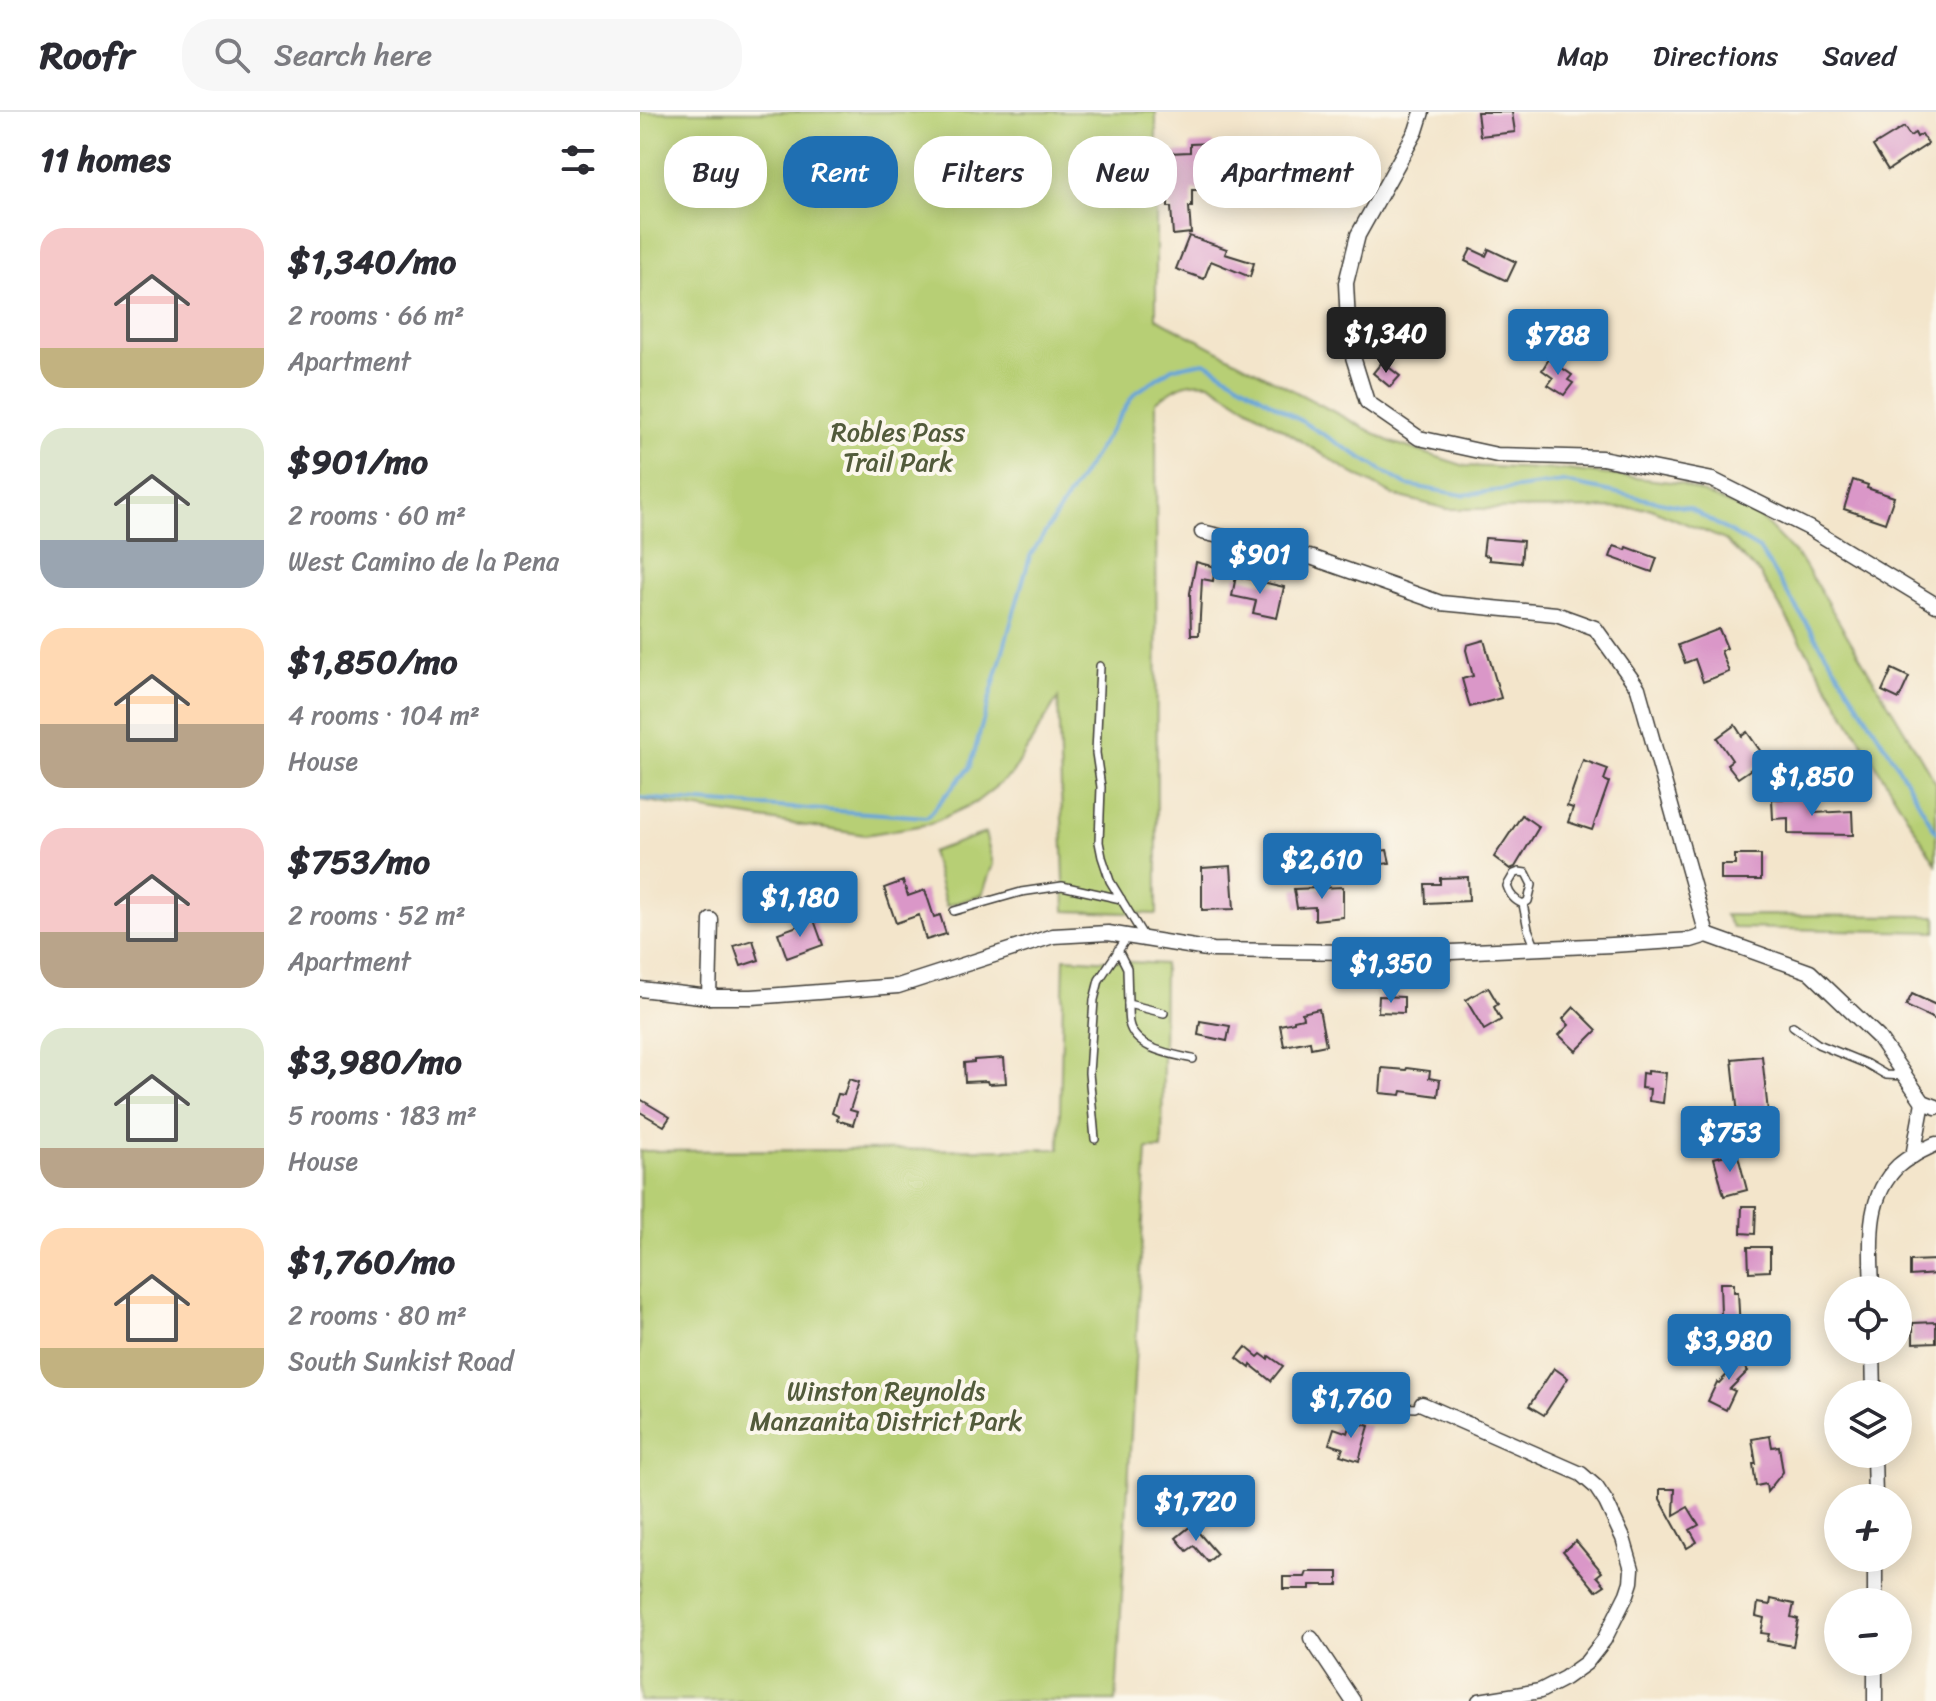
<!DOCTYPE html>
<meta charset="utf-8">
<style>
:root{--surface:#fff;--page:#f7f7f7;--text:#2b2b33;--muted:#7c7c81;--line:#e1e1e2;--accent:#1f6fb2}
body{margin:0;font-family:Sriracha,sans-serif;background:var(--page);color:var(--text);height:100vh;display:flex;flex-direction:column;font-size:30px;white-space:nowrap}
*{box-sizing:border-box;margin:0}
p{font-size:26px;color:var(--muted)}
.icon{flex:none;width:44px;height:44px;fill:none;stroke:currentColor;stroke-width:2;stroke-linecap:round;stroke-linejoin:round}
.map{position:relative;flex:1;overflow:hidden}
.side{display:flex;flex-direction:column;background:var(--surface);width:640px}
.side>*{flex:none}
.hud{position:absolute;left:24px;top:24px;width:760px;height:72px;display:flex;gap:16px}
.tools{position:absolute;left:1184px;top:1164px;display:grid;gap:16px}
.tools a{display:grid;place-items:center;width:88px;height:88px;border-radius:50%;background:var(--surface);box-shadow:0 4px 20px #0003;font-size:40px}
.price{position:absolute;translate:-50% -68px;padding:0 18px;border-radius:8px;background:var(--accent);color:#fff;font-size:26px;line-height:52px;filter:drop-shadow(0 2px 4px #0008)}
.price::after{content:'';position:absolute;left:50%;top:48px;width:24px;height:18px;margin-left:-12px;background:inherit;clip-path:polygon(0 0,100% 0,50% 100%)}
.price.on{background:#222;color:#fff}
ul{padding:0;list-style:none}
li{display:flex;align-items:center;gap:24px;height:200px;padding:0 40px}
li span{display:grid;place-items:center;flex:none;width:224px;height:160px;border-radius:24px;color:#555}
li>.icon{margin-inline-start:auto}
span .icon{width:96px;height:96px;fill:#fffc;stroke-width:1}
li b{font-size:34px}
h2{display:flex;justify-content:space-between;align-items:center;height:96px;padding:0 40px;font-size:34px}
.pill{padding:0 28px;border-radius:32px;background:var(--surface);box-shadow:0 4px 20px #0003;font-size:28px;line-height:72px}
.pill.on{background:var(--accent);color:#fff}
header{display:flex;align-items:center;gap:48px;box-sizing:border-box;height:112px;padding:0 40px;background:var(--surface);border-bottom:2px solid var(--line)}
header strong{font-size:38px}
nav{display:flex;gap:44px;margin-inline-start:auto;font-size:28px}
.search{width:560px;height:72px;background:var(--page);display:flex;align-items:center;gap:20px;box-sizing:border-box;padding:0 28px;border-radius:32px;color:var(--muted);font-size:30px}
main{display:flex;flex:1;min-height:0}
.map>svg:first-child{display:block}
.green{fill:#b7cf75;stroke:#6a7648;stroke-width:2}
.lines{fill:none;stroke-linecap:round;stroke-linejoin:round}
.stream{stroke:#66a4d8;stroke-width:4}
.building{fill:#da97c8}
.service-casing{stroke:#3c3a36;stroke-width:10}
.minor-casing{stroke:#3c3a36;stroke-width:17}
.service{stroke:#fff;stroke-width:7}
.minor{stroke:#fff;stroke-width:14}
.labels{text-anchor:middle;stroke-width:8;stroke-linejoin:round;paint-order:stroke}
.park-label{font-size:26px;fill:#525b3b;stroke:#fbf7ec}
</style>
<header>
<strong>Roofr</strong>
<div class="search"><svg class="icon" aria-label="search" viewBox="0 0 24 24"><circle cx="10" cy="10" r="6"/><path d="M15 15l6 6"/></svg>Search here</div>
<nav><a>Map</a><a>Directions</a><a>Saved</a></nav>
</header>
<main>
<section class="side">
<h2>11 homes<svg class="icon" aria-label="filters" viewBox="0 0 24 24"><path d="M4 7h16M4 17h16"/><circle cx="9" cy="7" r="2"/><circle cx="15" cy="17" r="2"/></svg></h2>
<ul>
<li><span style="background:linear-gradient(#f6c9c9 75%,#c2b280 0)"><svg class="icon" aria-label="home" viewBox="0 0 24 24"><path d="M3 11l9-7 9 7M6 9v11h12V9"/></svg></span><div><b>$1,340/mo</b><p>2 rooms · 66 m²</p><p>Apartment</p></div></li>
<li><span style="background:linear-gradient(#dfe7d0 70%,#9aa5b1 0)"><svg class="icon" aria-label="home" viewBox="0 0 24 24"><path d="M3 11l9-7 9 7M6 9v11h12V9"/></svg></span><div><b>$901/mo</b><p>2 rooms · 60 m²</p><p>West Camino de la Pena</p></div></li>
<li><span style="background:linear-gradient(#ffd9b3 60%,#b9a48a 0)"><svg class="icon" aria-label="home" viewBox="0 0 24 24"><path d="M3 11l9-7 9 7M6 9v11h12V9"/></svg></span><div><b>$1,850/mo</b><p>4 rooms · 104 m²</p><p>House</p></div></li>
<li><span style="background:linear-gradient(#f6c9c9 65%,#b9a48a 0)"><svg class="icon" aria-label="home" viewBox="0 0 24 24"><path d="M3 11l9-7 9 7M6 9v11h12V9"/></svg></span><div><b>$753/mo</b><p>2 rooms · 52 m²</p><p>Apartment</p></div></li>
<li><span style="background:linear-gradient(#dfe7d0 75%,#b9a48a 0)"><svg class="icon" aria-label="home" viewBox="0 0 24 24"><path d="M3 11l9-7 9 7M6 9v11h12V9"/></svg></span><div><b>$3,980/mo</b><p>5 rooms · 183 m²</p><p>House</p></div></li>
<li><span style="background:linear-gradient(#ffd9b3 75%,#c2b280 0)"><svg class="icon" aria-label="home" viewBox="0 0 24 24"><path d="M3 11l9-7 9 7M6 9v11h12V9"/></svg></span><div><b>$1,760/mo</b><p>2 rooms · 80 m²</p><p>South Sunkist Road</p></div></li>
</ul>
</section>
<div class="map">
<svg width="1296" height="1589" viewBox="0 0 1296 1589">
<rect width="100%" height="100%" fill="#fbf7ec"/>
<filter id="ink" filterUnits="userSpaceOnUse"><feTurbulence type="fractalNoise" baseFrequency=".0125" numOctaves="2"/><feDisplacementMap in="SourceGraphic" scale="16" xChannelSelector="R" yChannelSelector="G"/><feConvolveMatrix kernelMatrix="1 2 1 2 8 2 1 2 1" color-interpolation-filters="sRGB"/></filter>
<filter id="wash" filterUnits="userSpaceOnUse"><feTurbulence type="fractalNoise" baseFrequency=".006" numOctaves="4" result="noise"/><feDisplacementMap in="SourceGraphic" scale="32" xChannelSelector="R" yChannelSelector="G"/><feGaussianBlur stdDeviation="1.8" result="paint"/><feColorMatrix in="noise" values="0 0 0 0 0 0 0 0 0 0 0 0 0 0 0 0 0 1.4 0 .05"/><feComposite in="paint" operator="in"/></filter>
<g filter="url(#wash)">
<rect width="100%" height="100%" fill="#f3e5cb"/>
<g class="green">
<path d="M0,0H516V206L751,330L825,354L927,358L1039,371L1119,404L1163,450L1296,671V752L1120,462L1085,428L1009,396L807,397L753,383L712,361L569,271C544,268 535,276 516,290L517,802L425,799L418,586L372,662L335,691L290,712L225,723L0,688Z"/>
<path d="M345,721L353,752L342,783L306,794L291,740Z"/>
<path d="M1085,803L1296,804V820L1093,816Z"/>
<path d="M424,846L524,852L522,1037H507L476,1589H0V1039L419,1037Z"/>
</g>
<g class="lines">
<path class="stream" d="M0,686L287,705L330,655L390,444L494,282L532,256L565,250L766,373L823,383L923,370L1049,396L1119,437L1253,646L1296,720"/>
</g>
<g id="blocks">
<g class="building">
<path d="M837,0H872L875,20L840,24Z"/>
<path d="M1264,15L1270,24L1275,21L1277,25L1282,22L1288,32L1248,58L1233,34Z"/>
<path d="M574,31V44H569V78H552V95H549L551,121L533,123L531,95H528V41L550,40V32Z"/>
<path d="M549,124L587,137L585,142L614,151L610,165L571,149L564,167L536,157Z"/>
<path d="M831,137L846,144L849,137L876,150L867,169L825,149Z"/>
<path d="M909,247L932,263L928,268L933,271L924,283L908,273L913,266L902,258Z"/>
<path d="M742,250L760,264L750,275L733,261Z"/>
<path d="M1213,368L1228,373L1227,376L1254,385L1245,411L1204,397Z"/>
<path d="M845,426L883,429L881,451L849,448V444L843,443Z"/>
<path d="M974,434L986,438L987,435L1017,446L1012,460L970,445Z"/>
<path d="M556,450L575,455L573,469L562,467L559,523H551L550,481Z"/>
<path d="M596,464L644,475L637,506L613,501L616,489L592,484Z"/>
<path d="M1079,517L1087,536L1081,539L1089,560L1063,570L1055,547L1045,551L1038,533Z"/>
<path d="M844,528L861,586L830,595L822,567L833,564L826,538L827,533Z"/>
<path d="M1252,557L1269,565L1259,587L1242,579Z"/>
<path d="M1095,613L1102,624L1107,620L1126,647L1098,666L1087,652L1092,648L1077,626Z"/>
<path d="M943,648L968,657L964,668L969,670L952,718L928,710L933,696L927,694Z"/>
<path d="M1175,686V701L1212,699L1213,723L1148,722V706L1133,707L1132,687Z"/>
<path d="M882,703L899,715L875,755L870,757L854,745Z"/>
<path d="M747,738L750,751L706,757L705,743Z"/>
<path d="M1095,743H1121V768H1081V753H1095Z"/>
<path d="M591,754L594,797L562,798V756Z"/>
<path d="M828,765L829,789L786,791L785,772H800V766Z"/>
<path d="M263,769L268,784L285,778L294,805L300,803L306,822L286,828L279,803L256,811L244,776Z"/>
<path d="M703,775V805L675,808V795L657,796L654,777Z"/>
<path d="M174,808L183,833L147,846L138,821Z"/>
<path d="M113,828L119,848L101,854L94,834Z"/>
<path d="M848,875L858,892L854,895L861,908L844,918L826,888Z"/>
<path d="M1272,882L1296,893V908L1266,894Z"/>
<path d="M739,884L764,885V901L738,900Z"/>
<path d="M934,895L957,918L936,939L919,923L929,913L923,907Z"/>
<path d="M679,897L686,933L671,936L670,929L644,934L640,913L654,910V908L663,906L662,901Z"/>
<path d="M560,909L590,914L587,929L558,923Z"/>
<path d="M1122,944L1128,1000L1098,1003L1092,947Z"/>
<path d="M364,946L366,971L348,972L347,969L325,970L324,951L334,950V948Z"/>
<path d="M742,956L766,958L767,956L790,959L789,966L800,968L798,984L762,979L761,983L740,981Z"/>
<path d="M1008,959L1026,961L1023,991L1009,989L1010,977L1001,976L1002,961L1008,962Z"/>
<path d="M209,967L219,970L210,998L217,1000L213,1013L197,1008L198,1004L192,1001L198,982L204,983Z"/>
<path d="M0,987L30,1005L24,1014L0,1000Z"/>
<path d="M1049,999L1065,1002L1062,1023L1045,1021Z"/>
<path d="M1097,1040L1107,1078L1084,1084L1074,1046Z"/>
<path d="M1102,1094H1116L1115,1122L1101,1121Z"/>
<path d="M1108,1135H1130V1159L1109,1160Z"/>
<path d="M1296,1148V1162L1270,1164V1149Z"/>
<path d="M1080,1171H1094V1180H1098L1100,1218L1083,1219V1214H1074V1203H1081Z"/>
<path d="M1296,1210V1230L1273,1231V1211Z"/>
<path d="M606,1235L618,1245L621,1242L628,1247L629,1244L643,1254L631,1269L611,1253L610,1256L597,1246Z"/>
<path d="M1096,1235L1106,1245L1100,1251L1108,1259L1090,1277L1095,1279L1086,1298L1068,1289L1077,1270L1079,1271L1097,1252L1088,1243Z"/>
<path d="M914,1256L928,1266L904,1303L889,1294Z"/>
<path d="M712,1309L729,1314L719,1349L700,1343L703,1336L689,1332L694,1316L708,1321Z"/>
<path d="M1130,1324L1132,1335L1139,1334L1143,1360L1127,1380L1126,1372L1116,1374L1113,1352H1116L1112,1327Z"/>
<path d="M1020,1377H1035L1034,1403L1048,1395L1059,1413L1050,1418L1057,1430L1047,1436L1020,1387Z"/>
<path d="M552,1413L577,1442L568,1450L554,1434L547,1439L536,1426Z"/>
<path d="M936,1429L962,1460L957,1464L965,1473L956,1479L923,1439Z"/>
<path d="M667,1460H698V1473H670V1477H643V1465H665Z"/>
<path d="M1131,1487L1154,1492L1151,1505L1158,1507L1153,1534L1127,1529L1129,1522L1121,1521L1124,1506L1116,1504L1118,1491L1130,1493Z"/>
</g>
</g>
</g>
<g filter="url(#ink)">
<use href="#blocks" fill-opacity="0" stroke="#3c3a36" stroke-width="2"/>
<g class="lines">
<defs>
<g id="service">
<path d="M460,554L456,641L461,675L459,730L462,745L470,769L504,825"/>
<path d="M883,792L888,789L892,773L886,761L879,760L874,762L867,774C870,783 874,788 883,792L888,817L896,837"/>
<path d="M314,799L381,780L422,774L481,787"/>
<path d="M478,838L487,856L488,892L524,901"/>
<path d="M488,892C488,898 488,905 489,911C495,938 532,942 553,947"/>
<path d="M1153,914L1178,932L1227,952L1246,963L1264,964"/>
<path d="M455,1027L449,961L454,888L459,868L488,824"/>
<path d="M663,1277L678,1285L730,1290L744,1294L775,1296L782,1292"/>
</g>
<g id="minor">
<path d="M782,0L776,19L718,123L706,171L709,232L727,290L779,326L857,343L962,346L1073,368L1169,416L1296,493"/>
<path d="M562,420L673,446L801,491L916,502L955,516L998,576L1067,823"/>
<path d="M0,877L69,885H112L258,874L413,824L468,821L573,838L789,841L972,833L1051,828L1067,823L1170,860L1238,925L1283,990L1296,995"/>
<path d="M69,885L71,808"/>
<path d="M1273,1044L1283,990"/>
<path d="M1232,1178C1231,1135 1224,1087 1258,1054C1269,1044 1283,1038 1296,1032"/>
<path d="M1233,1238L1234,1282"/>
<path d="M782,1292L941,1362L956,1375L966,1390L983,1426L992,1457L991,1470L987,1482L964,1528L946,1551L925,1566L900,1579L839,1589"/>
<path d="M1234,1342L1235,1386"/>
<path d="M1235,1446V1490"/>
<path d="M671,1526L713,1589"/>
<path d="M1235,1589V1550"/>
</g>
</defs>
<use href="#service" class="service-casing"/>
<use href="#minor" class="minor-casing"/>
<use href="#service" class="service"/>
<use href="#minor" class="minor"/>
</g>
</g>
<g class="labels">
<g class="park-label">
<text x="258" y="329">Robles Pass<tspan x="258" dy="30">Trail Park</tspan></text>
<text x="246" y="1288">Winston Reynolds<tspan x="246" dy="30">Manzanita District Park</tspan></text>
</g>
</g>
</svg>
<div class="tools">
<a><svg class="icon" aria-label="locate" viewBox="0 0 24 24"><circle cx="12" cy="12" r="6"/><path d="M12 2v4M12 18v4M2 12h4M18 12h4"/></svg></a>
<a><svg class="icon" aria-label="layers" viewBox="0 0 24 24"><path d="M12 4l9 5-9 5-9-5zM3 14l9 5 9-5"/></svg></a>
<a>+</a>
<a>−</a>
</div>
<b class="price on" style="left:746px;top:263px">$1,340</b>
<b class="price" style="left:918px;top:265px">$788</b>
<b class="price" style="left:620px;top:484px">$901</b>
<b class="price" style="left:1172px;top:706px">$1,850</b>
<b class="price" style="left:682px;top:789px">$2,610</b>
<b class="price" style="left:160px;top:827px">$1,180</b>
<b class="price" style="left:751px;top:893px">$1,350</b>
<b class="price" style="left:1090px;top:1062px">$753</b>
<b class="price" style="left:1089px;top:1270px">$3,980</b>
<b class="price" style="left:711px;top:1328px">$1,760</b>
<b class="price" style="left:556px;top:1431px">$1,720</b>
<div class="hud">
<a class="pill">Buy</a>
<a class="pill on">Rent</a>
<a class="pill">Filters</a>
<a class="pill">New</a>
<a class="pill">Apartment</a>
</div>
</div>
</main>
